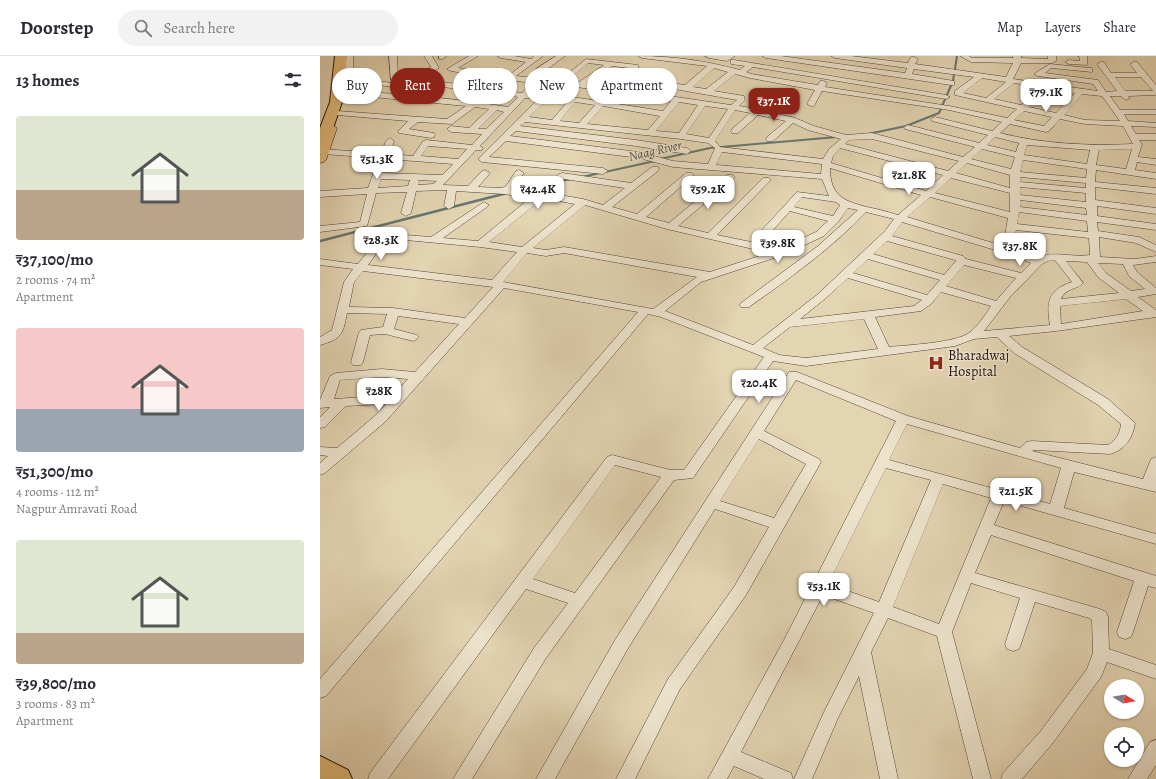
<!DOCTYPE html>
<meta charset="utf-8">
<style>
:root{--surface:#fff;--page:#f2f2f3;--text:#2b2b33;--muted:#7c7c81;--line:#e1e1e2;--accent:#8f2418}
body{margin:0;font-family:Alegreya,serif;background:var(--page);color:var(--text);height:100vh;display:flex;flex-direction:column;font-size:15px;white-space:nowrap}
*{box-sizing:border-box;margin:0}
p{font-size:13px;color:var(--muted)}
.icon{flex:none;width:22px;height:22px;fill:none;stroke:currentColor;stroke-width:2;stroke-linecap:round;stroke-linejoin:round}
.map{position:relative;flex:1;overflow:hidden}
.details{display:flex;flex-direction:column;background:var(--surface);width:320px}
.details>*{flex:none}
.hud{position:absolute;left:12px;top:12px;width:380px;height:36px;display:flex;gap:8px}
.needle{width:26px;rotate:101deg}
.buttons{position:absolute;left:784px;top:623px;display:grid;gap:8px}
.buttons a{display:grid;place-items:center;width:40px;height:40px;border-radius:50%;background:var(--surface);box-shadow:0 1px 3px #0004;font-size:20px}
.price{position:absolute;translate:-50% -34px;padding:0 9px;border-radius:8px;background:#fff;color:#222;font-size:13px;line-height:26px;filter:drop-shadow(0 1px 2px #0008)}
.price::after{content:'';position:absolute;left:50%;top:24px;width:12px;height:9px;margin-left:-6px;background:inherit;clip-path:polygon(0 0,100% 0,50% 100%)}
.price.current{background:var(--accent);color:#fff}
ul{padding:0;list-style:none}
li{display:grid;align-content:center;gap:8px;height:212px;padding:0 16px}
li span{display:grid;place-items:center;height:124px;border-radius:4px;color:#555}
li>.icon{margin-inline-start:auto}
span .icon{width:72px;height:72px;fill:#fffc;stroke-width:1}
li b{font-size:17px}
h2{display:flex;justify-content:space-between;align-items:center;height:48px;padding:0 16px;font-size:17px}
.chip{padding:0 14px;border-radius:18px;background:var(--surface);box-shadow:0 1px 3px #0004;font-size:14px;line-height:36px}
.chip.current{background:var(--accent);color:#fff}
header{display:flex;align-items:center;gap:24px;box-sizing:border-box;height:56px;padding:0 20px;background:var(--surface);border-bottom:1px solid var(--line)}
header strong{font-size:19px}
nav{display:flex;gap:22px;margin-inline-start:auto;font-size:14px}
.search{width:280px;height:36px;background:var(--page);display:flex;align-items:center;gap:10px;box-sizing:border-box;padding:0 14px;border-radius:22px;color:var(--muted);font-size:15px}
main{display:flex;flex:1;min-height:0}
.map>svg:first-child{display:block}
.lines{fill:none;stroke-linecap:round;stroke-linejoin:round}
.stream-far1{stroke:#67766e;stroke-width:2}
.stream{stroke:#67766e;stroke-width:2.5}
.minor-casing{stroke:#524438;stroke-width:1}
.major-casing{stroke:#211410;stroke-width:1}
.highway-casing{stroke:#211410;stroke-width:2}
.minor{fill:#ede3cd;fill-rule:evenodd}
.major{fill:#e2ba79;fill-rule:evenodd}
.highway{fill:#e2ba79;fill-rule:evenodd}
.labels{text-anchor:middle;stroke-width:3;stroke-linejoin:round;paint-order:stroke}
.far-water-label{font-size:13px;font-style:italic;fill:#4a4d47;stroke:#ede3cd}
.poi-label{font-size:14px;fill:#211410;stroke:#ede3cd;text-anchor:start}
</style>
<header>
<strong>Doorstep</strong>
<div class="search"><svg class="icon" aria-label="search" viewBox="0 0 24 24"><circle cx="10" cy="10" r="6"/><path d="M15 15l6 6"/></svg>Search here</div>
<nav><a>Map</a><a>Layers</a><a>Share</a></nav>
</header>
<main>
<section class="details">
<h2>13 homes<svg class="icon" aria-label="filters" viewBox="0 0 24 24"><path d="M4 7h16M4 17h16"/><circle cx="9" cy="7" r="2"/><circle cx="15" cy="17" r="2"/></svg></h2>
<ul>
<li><span style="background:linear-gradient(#dfe7d0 60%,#b9a48a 0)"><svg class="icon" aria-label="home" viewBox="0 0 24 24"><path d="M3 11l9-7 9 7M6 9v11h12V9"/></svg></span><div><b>₹37,100/mo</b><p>2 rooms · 74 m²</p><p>Apartment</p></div></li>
<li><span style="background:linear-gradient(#f6c9c9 65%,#9aa5b1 0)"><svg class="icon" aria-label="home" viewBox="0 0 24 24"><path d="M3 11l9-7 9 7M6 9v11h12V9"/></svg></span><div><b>₹51,300/mo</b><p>4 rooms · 112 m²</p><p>Nagpur Amravati Road</p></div></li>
<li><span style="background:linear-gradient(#dfe7d0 75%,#b9a48a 0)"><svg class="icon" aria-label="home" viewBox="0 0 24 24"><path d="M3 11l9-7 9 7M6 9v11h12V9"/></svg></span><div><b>₹39,800/mo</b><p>3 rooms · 83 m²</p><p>Apartment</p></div></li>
</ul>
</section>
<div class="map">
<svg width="836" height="723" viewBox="0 0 836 723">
<rect width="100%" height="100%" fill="#e3d4b2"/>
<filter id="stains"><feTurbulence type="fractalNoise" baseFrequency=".005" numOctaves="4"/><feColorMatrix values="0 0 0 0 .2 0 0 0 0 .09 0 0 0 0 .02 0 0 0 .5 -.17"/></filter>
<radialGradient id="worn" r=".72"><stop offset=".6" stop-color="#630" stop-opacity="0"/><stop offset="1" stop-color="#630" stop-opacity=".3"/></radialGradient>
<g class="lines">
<g class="stream-far1">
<path d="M548,78L586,70L619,57L633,25L637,0"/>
<path d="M340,103L390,92L517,81"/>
<path d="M262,121L335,105"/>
</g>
<g class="stream">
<path d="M239,125L251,123"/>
<path d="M194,135L231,126"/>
<path d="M0,185L187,137"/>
</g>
<defs>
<g id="minor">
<path d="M25,0H33V24H51L80,28L84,30L80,32L51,28H33L32,36H26Z"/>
<path d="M69,0H77L78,20L92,22L111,11L104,0H112L119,12L101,23L202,37L211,27L131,15L127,13L149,0H158L138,12L188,20L206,6L181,2L177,0H194L211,3L214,0H223L196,20L215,22L218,19H224L225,21L209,38L213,40L212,42H205L160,90L163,92L162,94H156L123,129L148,130L162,115L165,114L170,117L158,131L182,132L186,130L196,115L199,114L204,117L192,134L216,138L239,118L242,117L311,127L332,111H338L339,113L338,115L292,151L317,158L366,117H372L374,119L372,121L326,161L349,167L407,119H413L415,121L413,123L358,170L388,177L443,122H449L451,124L449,126L397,179L431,186L477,136L509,140L502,123L353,111L319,102L186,85L169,101L283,112L288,115L283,118L162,106L158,103L224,37L266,3L318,9V13L307,21L365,29L387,10L322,2L318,0C353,0 387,5 420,14L425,10L411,8V4H414L626,39L630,41L626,43L433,11L426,16L431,18L498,29L500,25H503L507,27L505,31L629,50L687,62L697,53L635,39V35L654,21L594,13L592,18L634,25V29H631L446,2L442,0H461L585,17L587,12L515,2L511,0H531L588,7L591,1H594L598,3L595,8L686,21L693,7L651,6L640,0H649L652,2H693V0H701V2L728,3V0H736V5L732,7H701L693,23L778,35L773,28L718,20L714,18L730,8L769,12H772V16L731,12L725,17L778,24L786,36L797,35L777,8L781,6H784L791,17H817L810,8L814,6H817L836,29V39L808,40L810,42L806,44L801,40H790L800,54H836V58H804L808,65L836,67V71L811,70L816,78H836V84H819L822,88L818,101L836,103V109L817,106L815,114L836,117V123L776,114L775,126L836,132V138L775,131V144L836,152V158L777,150V160L836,168V174L777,166L778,175L819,181L836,189V196L816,187L779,181L780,201L815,203L836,200V206L813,209L817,216L836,232V238L818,241L836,254V261L736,275L689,280L702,291L788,343L815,367C813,382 805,394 790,398L714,394L712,395L823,423L831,403L836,401V436L754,416L744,452L836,478V488L684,445L674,469L836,520V532L828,530L813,576L811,581L805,583L799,581L797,576L814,525L671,479L655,517L780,553L786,556L788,561L789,593L836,609V623L787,606L781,621L732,688L702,723H681L683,717L720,676L767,613L773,597L772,564L769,562L715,546L701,588L699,593L693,595L687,593L685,588L700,542L651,527L632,576L671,723H653L617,580L568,562L551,596L578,723H560L539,620L518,662L492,723H474L504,656L554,557L503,539L421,696L471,717L473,723H444L414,710L407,723H388L464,584L576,365L476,324L444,375L499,403L501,406L426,539L360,633L315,723H296L348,623L414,531L449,471L395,453L307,594L235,723H216L295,584L469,316H477L588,360L700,392L706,386L711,385L788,389C796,384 800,378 801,368L778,349L694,297L677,281L654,283L635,290L486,310L453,305L373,422L354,424L226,602L152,723H133L214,592L248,547L206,533L68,723H48L50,717L287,401L292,399L350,414H364L444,301L341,261L328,258L6,640L0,642V623L318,256L184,232L66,365L5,417L0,419V407L8,400L0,399V391L17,392L56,359L66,348L26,350L5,371L0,372V361L10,351L0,352V344L10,320L16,317L62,313L95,316L139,268L78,260L74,273L97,279L99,281L97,283L93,285L65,278L50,279L43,306L41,309H33L31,306L39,276L41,274L63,271L67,258L27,257C23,278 22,283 0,289V281L12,274L24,226L33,213L0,209V203L38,208L48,195L44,180L46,176L111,181L164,146L169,149L167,151L123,182L158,185L210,142L184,138L136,135L134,150L129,153L124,150L127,134L96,135L91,157L86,160L81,157L87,136L56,137L47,170L0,176V170L40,166L47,138L0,141V135L48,132L59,102L3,98L0,97V93L61,97L66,85L70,82L74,85L70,98L93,100L103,85L106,84L152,89L162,78L131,76L127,73L131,70L149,72L169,53L155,51L132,68L98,66L89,73L114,77L115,79L114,81L111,82L79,77L78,75L88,65L17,59L13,57L17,55L127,63L146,50L42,40L22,42H19V38C38,34 58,37 77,38C114,41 151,45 188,51L198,41L71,24ZM268,7L284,9L259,26L247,25ZM292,10L309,12L286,30L267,28ZM394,12L408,16L386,33L373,31ZM415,18L430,22L495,34L487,48L491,50H494L502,35L629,54L682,66L672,75L615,61L611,63L612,65L668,79L659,87L588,69L584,71L585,73L655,91L643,101L552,77L526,79L494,70L475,62L437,53L419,50L425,44L424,40L394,35ZM795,21H821L833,35H805ZM662,22L686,26L666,42L643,37ZM303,24L417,44L411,49L294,32ZM694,27L721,32L701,49L674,43ZM243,29L351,45L343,55L233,38ZM729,34L755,37L736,57L709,51ZM762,38L782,40L800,65L765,64L744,59ZM229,42L248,45L232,64L209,61ZM255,46L275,49L259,67L240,65ZM359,46L378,49L359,77L336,75ZM283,50L340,60L328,74L267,68ZM385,50L408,53L389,82L366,78ZM177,54L184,56L166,73H158ZM415,54L430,57L412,73L411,75L412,77H418L438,59L466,65L447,81L446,83L447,85H453L473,67L488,74L521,83L509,93L503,103L400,91L395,85ZM704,55L732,61L724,70L694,64ZM740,63L765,68L803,70L813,88C769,90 723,88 680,77L690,68L726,76L729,75ZM205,66L361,83L388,87L395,92L388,108L353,105L319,96L190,80L196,75L316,90L367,98L371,95L367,92L316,84L200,70ZM675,81L699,87L696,96L667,89ZM552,83L639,105L628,115L525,88L529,84ZM707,89L770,94L767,108L704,99ZM108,90L147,93L138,103L101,100ZM520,92L623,119L606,135L511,107L513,100ZM662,93L695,101L691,113L651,103ZM812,93L806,113L776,109L779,94ZM402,96L502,108L501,118L396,109ZM68,103L133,108L122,119L63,117ZM703,104L767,113L766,122L700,116ZM647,107L690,119V132L636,117ZM510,112L601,139L578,159C568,156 558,153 547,151C524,145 510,140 510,112ZM700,121L766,127V132L700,126ZM631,122L690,137V156L615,137ZM61,123L90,124L88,130L58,132ZM244,123L305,132L283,149L263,143L228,137ZM98,124L117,125L113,128L98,129ZM700,131L766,137V146L700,139ZM482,141L516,146L520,149L513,160L474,151ZM610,141L688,162L683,190L587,161ZM223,142L255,148L202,191L169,186ZM700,144L766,152L767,159L700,151ZM265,149L347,173L433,193L437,192L470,155L508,165L496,176L455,195L390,216L244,191L226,194L213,192ZM528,152L538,154L498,190L421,247L419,249L421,251H429C470,222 511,193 546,156L574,163L565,175L498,238L433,289L345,255L381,226L463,199L504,180L518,166ZM699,156L767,165L768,176L697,168ZM582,166L685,197L711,207L701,217L646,203L643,200L572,180ZM696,174L769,182L770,199C752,202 734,194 717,202L694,193L693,188ZM54,181L160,191L197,196L172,224L48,209L58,195ZM567,185L635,204L636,205L624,219L553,198ZM207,197L226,200L244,197L377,221L333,253L183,226ZM548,203L620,224L607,239L533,217ZM735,204L752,226C728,234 726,246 730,269L664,275L690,241L722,208L728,205ZM746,205L767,206L778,221L799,237L741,243C745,232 757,234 763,227ZM778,207L803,208L809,220L825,233L811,235L786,217ZM644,209L696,222L676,245L626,230ZM43,215L173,231L145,262L73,252L29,251L34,226ZM528,222L602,244L594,250L480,263L506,242ZM621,236L671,250C665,259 658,270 649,277C634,287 588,289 569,291L555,261L601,255L611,248ZM806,243L823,255L741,268L740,250ZM544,263L558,293L486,302L459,299L443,292L470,271ZM62,321L88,323L73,339L14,343L20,324ZM587,368L741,412L730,448L569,404ZM439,383L486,408L454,462L400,445ZM295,409L341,421L255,537L213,523ZM566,412L611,424L559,546L508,528ZM623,428L671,442L619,568L573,551Z"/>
<path d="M119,0H127L122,3H119Z"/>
<path d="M236,0H245L222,17H216V13Z"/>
<path d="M385,0H415L407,5L389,2Z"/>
<path d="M759,0H767V9L749,8L745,6L749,4L760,5Z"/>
<path d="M836,684V709L827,723H808L830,686Z"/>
</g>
<path id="major" d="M12,69L17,72L6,104L4,106L0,107C0,97 0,72 12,69Z"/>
<g id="highway">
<path d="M15,0H27L22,46L7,90L5,93L0,94V72L10,46Z"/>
<path d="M0,700L28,714L32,723H0Z"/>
</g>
</defs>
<use href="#minor" class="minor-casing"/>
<use href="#major" class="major-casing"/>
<use href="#highway" class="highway-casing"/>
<use href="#minor" class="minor"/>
<use href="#major" class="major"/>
<use href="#highway" class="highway"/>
</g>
<defs>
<symbol id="hospital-bare" viewBox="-9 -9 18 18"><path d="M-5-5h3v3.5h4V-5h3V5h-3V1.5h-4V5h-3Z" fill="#8f2418" stroke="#ede3cd" stroke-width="2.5" paint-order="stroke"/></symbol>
</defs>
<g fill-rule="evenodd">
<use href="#hospital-bare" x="605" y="296" width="22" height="22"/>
</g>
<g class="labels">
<g class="far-water-label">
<text transform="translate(335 94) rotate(-13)" y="5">Naag River</text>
</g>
<g class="poi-label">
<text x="628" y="304">Bharadwaj<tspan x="628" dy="16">Hospital</tspan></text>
</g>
</g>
<rect width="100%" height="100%" filter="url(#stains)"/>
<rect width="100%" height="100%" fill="url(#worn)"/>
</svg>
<div class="buttons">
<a><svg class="needle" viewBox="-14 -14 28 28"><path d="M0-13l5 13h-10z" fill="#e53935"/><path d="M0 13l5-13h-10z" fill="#7c7c81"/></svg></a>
<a><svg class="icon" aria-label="locate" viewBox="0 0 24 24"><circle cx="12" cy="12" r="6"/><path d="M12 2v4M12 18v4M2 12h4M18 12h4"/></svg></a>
</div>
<b class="price" style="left:726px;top:57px">₹79.1K</b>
<b class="price current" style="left:454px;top:66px">₹37.1K</b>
<b class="price" style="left:57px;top:124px">₹51.3K</b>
<b class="price" style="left:589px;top:140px">₹21.8K</b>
<b class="price" style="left:218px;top:154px">₹42.4K</b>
<b class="price" style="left:388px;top:154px">₹59.2K</b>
<b class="price" style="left:61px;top:205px">₹28.3K</b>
<b class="price" style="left:458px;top:208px">₹39.8K</b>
<b class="price" style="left:700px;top:211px">₹37.8K</b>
<b class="price" style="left:439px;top:348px">₹20.4K</b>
<b class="price" style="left:59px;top:356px">₹28K</b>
<b class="price" style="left:696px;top:456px">₹21.5K</b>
<b class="price" style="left:504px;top:551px">₹53.1K</b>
<div class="hud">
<a class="chip">Buy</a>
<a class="chip current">Rent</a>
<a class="chip">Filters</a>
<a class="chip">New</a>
<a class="chip">Apartment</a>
</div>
</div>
</main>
